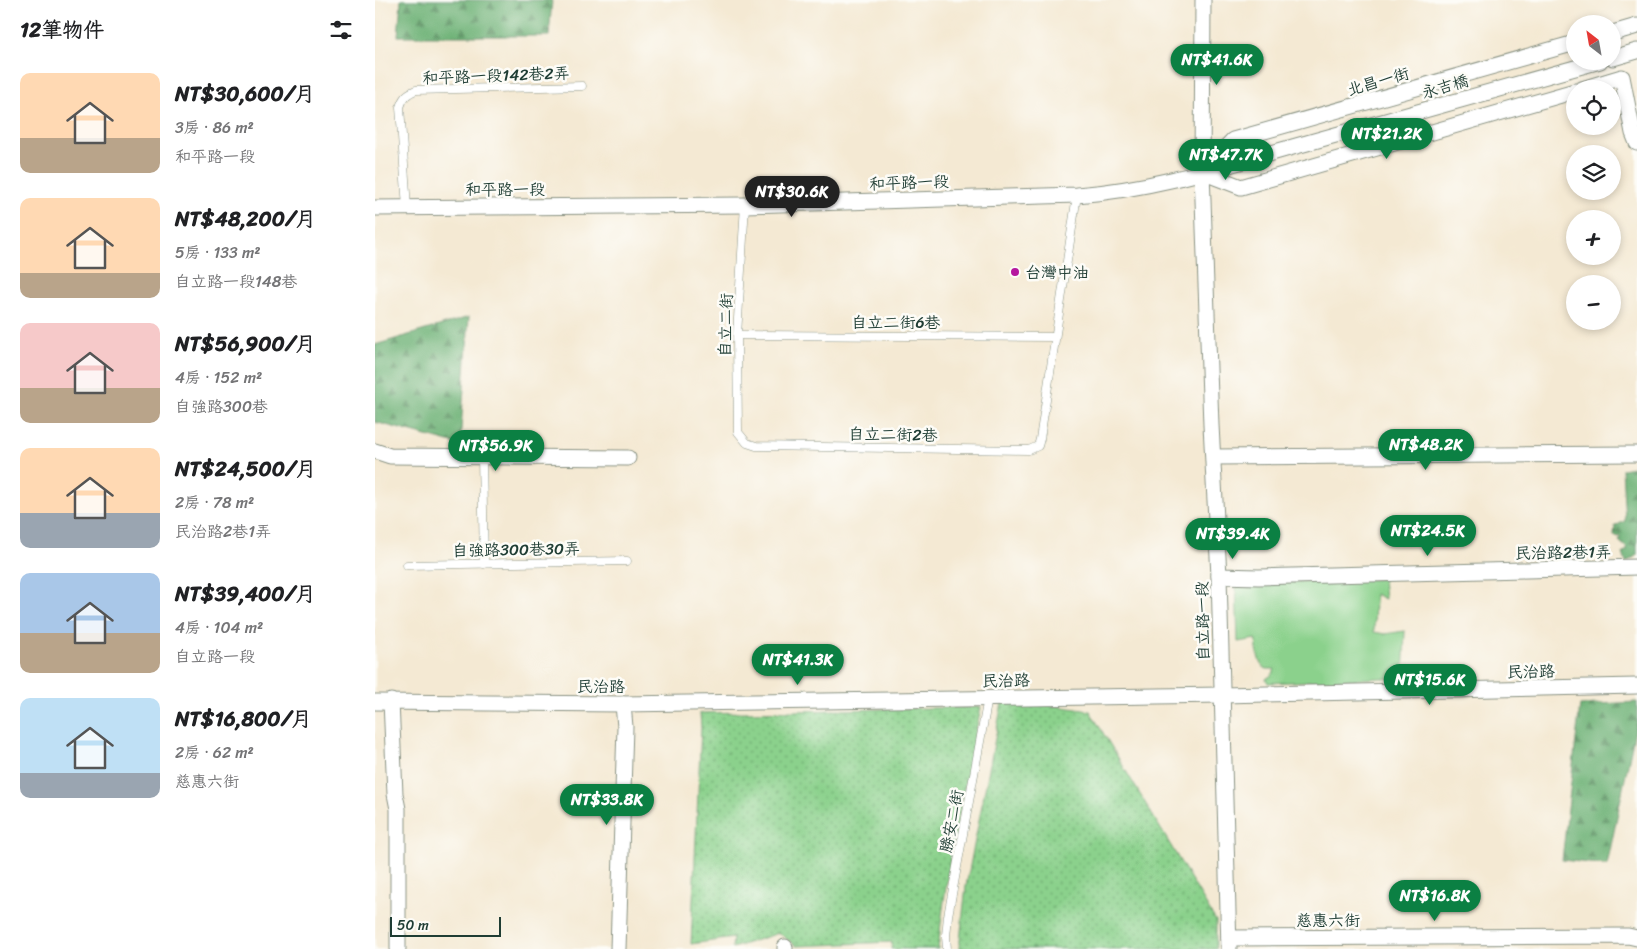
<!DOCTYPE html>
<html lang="zh-TW">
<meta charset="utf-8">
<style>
:root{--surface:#fff;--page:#f6f6f6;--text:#202124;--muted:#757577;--accent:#0b8043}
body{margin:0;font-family:Sriracha,"LXGW WenKai TC",sans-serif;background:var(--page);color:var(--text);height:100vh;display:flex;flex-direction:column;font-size:19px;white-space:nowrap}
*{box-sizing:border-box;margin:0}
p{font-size:16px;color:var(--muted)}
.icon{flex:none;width:28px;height:28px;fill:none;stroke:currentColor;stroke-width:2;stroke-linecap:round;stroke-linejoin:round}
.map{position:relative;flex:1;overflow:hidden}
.panel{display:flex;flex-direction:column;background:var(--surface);width:375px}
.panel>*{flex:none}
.needle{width:32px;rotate:329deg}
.controls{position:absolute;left:1191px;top:15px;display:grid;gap:10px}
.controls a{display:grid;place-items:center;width:55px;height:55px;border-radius:50%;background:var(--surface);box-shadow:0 2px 8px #0003;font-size:25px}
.scale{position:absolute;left:15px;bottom:12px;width:111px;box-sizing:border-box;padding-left:5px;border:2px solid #1f3d34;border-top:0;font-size:14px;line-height:18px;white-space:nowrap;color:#1f3d34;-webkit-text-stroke:4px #fdfcf7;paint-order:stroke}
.price{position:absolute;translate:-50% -42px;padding:0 11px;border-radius:18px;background:var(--accent);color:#fff;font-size:16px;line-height:32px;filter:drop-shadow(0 1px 2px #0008)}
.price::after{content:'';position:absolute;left:50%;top:30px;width:15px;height:11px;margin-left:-8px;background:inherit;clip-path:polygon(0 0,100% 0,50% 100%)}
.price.selected{background:#222;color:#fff}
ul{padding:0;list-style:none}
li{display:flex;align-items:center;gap:15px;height:125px;padding:0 20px}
li span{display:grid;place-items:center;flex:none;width:140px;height:100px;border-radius:10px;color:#555}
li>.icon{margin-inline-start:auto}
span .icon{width:60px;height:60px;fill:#fffc;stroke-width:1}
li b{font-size:21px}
h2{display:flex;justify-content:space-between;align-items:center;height:60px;padding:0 20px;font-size:21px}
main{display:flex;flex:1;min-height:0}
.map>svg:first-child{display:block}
.grass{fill:url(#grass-dots);stroke:#558760}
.forest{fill:url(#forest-firs);stroke:#487856}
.park{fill:#8bd18c;stroke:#558760}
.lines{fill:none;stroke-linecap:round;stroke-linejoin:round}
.lane-casing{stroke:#8a9384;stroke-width:9}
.street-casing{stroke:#8a9384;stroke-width:17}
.lane{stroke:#fff;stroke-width:8}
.street{stroke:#fff;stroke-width:15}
.poi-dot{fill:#b5179e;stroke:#fdfcf7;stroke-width:2}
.labels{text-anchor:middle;stroke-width:5;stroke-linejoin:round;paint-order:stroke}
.street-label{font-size:16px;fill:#1f3d34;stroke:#fdfcf7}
.poi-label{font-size:16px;fill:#1f3d34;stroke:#fdfcf7;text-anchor:start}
</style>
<main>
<section class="panel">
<h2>12筆物件<svg class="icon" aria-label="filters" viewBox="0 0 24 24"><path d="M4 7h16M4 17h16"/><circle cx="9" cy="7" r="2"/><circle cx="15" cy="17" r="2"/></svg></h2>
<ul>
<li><span style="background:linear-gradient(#ffd9b3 65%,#b9a48a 0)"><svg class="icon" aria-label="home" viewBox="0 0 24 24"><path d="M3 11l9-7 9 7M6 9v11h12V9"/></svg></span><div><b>NT$30,600/月</b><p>3房 · 86 m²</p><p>和平路一段</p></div></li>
<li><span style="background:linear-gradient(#ffd9b3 75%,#b9a48a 0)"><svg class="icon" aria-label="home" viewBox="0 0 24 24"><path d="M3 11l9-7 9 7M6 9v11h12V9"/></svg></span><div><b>NT$48,200/月</b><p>5房 · 133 m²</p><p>自立路一段148巷</p></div></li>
<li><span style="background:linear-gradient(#f6c9c9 65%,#b9a48a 0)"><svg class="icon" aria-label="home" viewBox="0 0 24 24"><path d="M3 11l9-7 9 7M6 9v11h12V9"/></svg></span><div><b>NT$56,900/月</b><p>4房 · 152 m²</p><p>自強路300巷</p></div></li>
<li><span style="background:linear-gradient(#ffd9b3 65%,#9aa5b1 0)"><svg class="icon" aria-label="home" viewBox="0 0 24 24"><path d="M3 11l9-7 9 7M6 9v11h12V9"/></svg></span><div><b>NT$24,500/月</b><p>2房 · 78 m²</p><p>民治路2巷1弄</p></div></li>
<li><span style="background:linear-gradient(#a9c7e8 60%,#b9a48a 0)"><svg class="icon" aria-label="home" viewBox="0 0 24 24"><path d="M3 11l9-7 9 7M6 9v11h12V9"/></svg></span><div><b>NT$39,400/月</b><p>4房 · 104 m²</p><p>自立路一段</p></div></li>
<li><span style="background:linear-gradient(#bfe0f5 75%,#9aa5b1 0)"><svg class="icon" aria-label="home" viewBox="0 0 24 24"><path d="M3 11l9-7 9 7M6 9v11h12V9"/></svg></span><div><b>NT$16,800/月</b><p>2房 · 62 m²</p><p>慈惠六街</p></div></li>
</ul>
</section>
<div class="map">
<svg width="1262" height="949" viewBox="0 0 1262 949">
<defs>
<pattern id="grass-dots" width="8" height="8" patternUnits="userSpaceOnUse" patternTransform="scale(1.25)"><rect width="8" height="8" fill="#8bd18c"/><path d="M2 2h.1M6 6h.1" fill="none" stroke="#71ab73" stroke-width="1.8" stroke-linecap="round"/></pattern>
<pattern id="forest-firs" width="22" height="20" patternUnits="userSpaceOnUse" patternTransform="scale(1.25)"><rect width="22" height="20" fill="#70b378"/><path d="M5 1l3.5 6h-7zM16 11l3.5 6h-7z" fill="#5b9363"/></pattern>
</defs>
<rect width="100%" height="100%" fill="#fdfcf7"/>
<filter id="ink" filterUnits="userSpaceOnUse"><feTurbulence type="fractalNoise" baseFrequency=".02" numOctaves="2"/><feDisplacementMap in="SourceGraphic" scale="10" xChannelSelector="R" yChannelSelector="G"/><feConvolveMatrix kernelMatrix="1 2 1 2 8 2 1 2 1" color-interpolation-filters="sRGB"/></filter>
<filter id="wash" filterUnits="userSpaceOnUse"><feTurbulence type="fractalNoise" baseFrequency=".0096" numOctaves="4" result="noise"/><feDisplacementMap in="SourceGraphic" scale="20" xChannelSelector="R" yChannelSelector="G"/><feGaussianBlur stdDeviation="1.12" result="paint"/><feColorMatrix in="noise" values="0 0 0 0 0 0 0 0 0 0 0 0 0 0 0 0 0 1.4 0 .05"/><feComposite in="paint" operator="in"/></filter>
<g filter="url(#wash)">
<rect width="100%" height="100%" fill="#f4e9d3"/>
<g class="grass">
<path d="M628,698L715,711L841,921V949H584L591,886Z"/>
<path d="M606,707C590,787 571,868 563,949H516L517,942L421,946L404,933L357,948L358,938L316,944L326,728L325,713Z"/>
</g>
<g class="forest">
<path d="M26,0H177L174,36H23Z"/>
<path d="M94,317L85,445L0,422V345Z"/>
<path d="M1258,467L1261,470H1262V555L1251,563L1248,553L1253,549L1244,541L1246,537L1239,536L1240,526L1250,521L1247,469Z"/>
<path d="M1262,702V721L1232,865L1187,860L1205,705Z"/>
</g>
<path class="park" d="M1008,579L1010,599L1000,594L999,632L1010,634L1030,631L1028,680L1007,678L893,683L891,679L898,674L900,669C897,669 894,669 892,669C882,666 882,647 881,639L863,642L861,584Z"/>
</g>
<g filter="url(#ink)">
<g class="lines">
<defs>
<g id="lane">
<path d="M370,205L362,335L363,432L372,443L381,446L654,450L663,446L665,439L702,195"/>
<path d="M32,208L25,107C28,98 31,94 41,90L207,86"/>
<path d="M362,335L680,337"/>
<path d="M107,456L109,564"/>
<path d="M32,565L252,561"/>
<path d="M572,949L571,936L573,916L613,698"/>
</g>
<g id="street">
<path d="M828,0L827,172L836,425L844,576L854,949"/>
<path d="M1238,33L1262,26"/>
<path d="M1238,58L1262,51"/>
<path d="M1207,89L1247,77L1258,133L1262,143"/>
<path d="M828,171L858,140L1200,43"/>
<path d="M827,172L866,187L1200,91"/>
<path d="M0,208L370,205L702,195C781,189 856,164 932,143C1029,116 1127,89 1225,61"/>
<path d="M0,451L15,456L253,458"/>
<path d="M839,457L1262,454"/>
<path d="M844,576L884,577L1262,567"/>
<path d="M16,701L20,794L23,809V949"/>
<path d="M0,702L248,704L847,695L1262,686"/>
<path d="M854,938L1253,936L1262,938"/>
<path d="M243,949L250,727L248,704"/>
<path d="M410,949V947"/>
</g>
</defs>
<use href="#lane" class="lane-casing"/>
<use href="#street" class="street-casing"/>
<use href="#lane" class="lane"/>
<use href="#street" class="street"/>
</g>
</g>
<circle class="poi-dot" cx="640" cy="272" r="5"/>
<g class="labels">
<g class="street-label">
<text transform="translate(121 75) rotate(-2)" y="6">和平路一段142巷2弄</text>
<text transform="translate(1003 81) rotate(-16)" y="6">北昌一街</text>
<text transform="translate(1070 86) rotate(-16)" y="6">永吉橋</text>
<text transform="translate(534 182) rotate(-2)" y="6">和平路一段</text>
<text x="130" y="195">和平路一段</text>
<text x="521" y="328">自立二街6巷</text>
<text transform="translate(350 325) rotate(-88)" y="6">自立二街</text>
<text transform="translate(518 434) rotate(1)" y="6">自立二街2巷</text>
<text transform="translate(141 549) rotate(-1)" y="6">自強路300巷30弄</text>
<text transform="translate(1188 552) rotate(-1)" y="6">民治路2巷1弄</text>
<text transform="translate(827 621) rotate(-91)" y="6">自立路一段</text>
<text transform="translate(1156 671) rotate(-1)" y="6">民治路</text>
<text transform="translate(631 680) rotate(-1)" y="6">民治路</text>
<text x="226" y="692">民治路</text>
<text transform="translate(576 821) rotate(-79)" y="6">勝安二街</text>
<text x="953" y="926">慈惠六街</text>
</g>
<g class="poi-label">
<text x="650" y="278">台灣中油</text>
</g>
</g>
</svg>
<div class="controls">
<a><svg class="needle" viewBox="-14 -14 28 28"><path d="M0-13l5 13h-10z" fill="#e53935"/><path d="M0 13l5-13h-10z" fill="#757577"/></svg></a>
<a><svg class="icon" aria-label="locate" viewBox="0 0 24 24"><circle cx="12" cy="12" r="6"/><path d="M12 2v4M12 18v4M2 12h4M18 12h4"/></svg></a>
<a><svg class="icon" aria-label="layers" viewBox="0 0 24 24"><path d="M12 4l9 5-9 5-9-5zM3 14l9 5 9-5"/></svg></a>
<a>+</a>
<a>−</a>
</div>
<div class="scale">50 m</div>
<b class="price" style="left:842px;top:86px">NT$41.6K</b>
<b class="price" style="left:1012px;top:160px">NT$21.2K</b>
<b class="price" style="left:851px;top:181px">NT$47.7K</b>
<b class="price selected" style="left:417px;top:218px">NT$30.6K</b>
<b class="price" style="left:1051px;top:471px">NT$48.2K</b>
<b class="price" style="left:121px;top:472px">NT$56.9K</b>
<b class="price" style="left:1053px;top:557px">NT$24.5K</b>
<b class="price" style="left:858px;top:560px">NT$39.4K</b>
<b class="price" style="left:423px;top:686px">NT$41.3K</b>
<b class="price" style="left:1055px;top:706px">NT$15.6K</b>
<b class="price" style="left:232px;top:826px">NT$33.8K</b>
<b class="price" style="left:1060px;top:922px">NT$16.8K</b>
</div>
</main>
